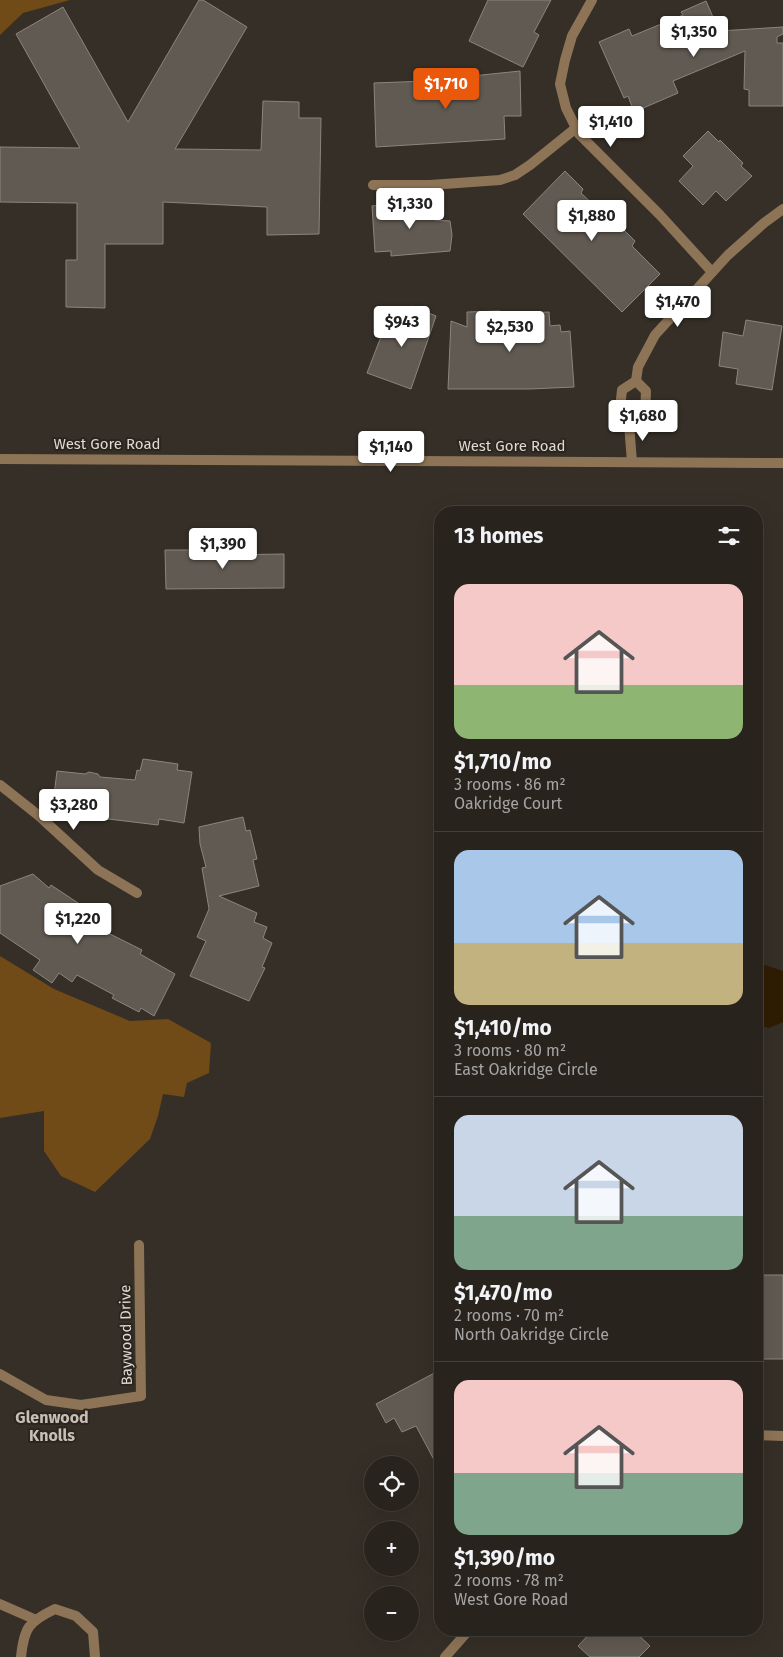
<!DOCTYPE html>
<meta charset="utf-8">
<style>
:root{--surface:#28231d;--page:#302b26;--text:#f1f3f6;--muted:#a5a4a4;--line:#44403b;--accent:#ea580c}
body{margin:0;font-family:"Fira Sans",sans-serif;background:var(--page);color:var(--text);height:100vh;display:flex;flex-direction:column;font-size:19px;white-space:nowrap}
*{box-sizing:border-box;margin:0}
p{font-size:16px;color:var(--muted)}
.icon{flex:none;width:28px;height:28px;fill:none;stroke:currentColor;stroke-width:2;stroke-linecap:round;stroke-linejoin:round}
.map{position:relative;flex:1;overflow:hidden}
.sheet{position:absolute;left:434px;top:506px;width:329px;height:1130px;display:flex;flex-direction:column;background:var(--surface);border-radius:20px;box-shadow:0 5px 20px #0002,0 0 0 1px var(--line)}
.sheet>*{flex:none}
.controls{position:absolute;left:364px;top:1456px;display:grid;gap:10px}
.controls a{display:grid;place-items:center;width:55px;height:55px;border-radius:50%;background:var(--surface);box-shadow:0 5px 20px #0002,0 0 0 1px var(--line);font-size:25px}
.price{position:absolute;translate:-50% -42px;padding:0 11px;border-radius:5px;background:#fff;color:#222;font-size:16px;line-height:32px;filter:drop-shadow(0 1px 2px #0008)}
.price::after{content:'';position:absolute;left:50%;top:30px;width:15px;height:11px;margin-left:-8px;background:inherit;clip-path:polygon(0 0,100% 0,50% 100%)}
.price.current{background:var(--accent);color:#fff}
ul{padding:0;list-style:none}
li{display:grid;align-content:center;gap:10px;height:265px;padding:0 20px}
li+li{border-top:1px solid var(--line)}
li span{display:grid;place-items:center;height:155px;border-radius:15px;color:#555}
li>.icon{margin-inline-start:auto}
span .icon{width:90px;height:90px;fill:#fffc;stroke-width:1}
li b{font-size:21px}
h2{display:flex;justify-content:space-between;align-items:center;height:60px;padding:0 20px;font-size:21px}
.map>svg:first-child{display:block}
.green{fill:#704a17}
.water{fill:#2f1c03}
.building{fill:#615a52;stroke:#8d857d}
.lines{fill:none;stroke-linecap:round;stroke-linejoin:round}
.street{stroke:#8e7456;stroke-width:10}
.labels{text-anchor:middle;stroke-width:4;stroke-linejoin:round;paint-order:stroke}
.street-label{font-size:15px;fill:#ddd9d4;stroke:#2b251e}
.neighbourhood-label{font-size:16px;font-weight:bold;fill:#c7bfb6;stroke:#2b251e}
</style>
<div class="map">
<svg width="783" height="1657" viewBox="0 0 783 1657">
<rect width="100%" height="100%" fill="#352f27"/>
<g class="green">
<path d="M0,0H70L23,13L0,35Z"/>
<path d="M0,956L54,989L130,1021L168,1019L211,1043L209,1073L187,1083L184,1097L163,1094L158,1116L150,1139L95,1192L61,1176L44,1151V1111L0,1118Z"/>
</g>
<path class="water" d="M756,962L783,971V1022L769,1028L756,1024Z"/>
<g class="building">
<path d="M199,0H203L247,27L175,149L261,150L263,101L299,102V118H321L319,234L267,235V207L163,202V244H105V308L66,307V260H77V203L0,202V147L80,148L16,34L63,7L128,122Z"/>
<path d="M488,0H551L534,32L539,35L523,67L469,41Z"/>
<path d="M706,1L719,31L783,27V34L777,37V43H783V106H749V90L744,89L745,51L673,81L678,93L634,112L628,96L624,98L599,42L629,29L632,36L683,15L681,12Z"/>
<path d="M520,71L521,116H504L505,139L376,147L374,83L453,80V78Z"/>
<path d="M708,131L719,142L720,140L743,163L741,166L752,176L726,201L716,191L703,205L679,181L693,166L683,156Z"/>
<path d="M565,171L583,189L581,193L615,225L617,223L635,241L632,246L660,274L622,312L523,214Z"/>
<path d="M409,202H428V211H435V220L450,221L452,235L450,251L391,256V251L375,252L372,206Z"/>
<path d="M412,306L436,316L411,389L367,373L387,321L396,325L399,318L407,320Z"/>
<path d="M500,311V314L549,312L550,326L560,325L561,332L570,331L574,387L530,389H448L451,321L467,327V312Z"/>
<path d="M746,320L782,326L772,390L736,384L738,369L719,366L723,332L743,336Z"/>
<path d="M165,550H224L225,555L284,554V588L166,589Z"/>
<path d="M143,759L178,764L177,770L192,772L184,823L159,819L158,825L75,815L76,807L53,804L57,771L85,774L89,772L98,774L100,777L135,780L137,770L140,771Z"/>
<path d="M243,817L246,831L250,830L257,859L253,860L259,886L219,896L257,913L254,922L267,927L263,938L272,943L262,967L265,968L249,1001L190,976L206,941L197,937L209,909L202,868L206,867L200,844L199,827Z"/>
<path d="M33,874L49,888L51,885L111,925L106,932L142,950L140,954L175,974L154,1016L141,1008L139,1012L112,998L114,995L77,975L72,982L59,973L52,983L33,970L40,960L0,933V886Z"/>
<rect x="756" y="1275" width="27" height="84"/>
<path d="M440,1370V1471L416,1426L402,1432L394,1418L386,1423L376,1404Z"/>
<path d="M593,1630H633L650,1646L639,1657H590L578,1646Z"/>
</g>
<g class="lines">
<g class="street">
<path d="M592,0L572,36L565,60L560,84L566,108L579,134L660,215L712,272"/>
<path d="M373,185H430L500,180L515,175L530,165L576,128"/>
<path d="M636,381L638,367L655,335L728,255L764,223L783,209"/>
<path d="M636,381L646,391L645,418L629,424L619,417L622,390Z"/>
<path d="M629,424L632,462"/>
<path d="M0,459L783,463"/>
<path d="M0,785L38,815L98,870L137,893"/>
<path d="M0,1374L46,1400L81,1405L141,1396L139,1245"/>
<path d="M756,1435L783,1436"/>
<path d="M0,1604L34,1619"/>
<path d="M21,1657C24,1628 28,1622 55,1609L76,1616L93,1632L95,1657"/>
<path d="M445,1657L469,1630"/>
</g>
</g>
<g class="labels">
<g class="street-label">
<text x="107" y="449">West Gore Road</text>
<text x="512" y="451">West Gore Road</text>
<text transform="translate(126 1335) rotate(-91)" y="5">Baywood Drive</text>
</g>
<g class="neighbourhood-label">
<text x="52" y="1423">Glenwood<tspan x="52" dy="18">Knolls</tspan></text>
</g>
</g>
</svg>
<div class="controls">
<a><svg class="icon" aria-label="locate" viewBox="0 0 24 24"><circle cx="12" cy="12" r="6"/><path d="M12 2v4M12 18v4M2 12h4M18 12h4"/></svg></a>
<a>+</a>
<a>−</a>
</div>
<b class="price" style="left:694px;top:58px">$1,350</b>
<b class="price current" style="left:446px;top:110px">$1,710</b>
<b class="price" style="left:611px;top:148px">$1,410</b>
<b class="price" style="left:410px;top:230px">$1,330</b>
<b class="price" style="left:592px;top:242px">$1,880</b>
<b class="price" style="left:678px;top:328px">$1,470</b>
<b class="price" style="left:402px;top:348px">$943</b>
<b class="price" style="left:510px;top:353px">$2,530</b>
<b class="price" style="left:643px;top:442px">$1,680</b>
<b class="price" style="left:391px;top:473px">$1,140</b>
<b class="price" style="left:223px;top:570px">$1,390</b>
<b class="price" style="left:74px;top:831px">$3,280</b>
<b class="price" style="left:78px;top:945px">$1,220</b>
<section class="sheet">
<h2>13 homes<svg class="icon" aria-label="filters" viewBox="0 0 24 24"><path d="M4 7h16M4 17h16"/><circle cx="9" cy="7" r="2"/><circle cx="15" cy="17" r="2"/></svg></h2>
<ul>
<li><span style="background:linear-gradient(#f6c9c9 65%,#8fb573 0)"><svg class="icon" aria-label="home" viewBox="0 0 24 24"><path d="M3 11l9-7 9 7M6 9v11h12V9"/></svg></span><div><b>$1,710/mo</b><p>3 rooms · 86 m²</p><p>Oakridge Court</p></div></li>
<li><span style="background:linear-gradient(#a9c7e8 60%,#c2b280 0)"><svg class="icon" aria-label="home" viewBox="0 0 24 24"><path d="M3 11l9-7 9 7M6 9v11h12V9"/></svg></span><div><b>$1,410/mo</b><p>3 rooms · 80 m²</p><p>East Oakridge Circle</p></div></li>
<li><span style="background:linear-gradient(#c9d6e8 65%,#7fa58c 0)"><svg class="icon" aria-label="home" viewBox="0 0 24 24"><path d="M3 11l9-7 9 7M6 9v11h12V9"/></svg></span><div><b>$1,470/mo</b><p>2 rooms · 70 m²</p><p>North Oakridge Circle</p></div></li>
<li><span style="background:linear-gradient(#f6c9c9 60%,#7fa58c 0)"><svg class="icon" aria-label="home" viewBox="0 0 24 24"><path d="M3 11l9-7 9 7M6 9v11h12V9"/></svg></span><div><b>$1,390/mo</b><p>2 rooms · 78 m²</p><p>West Gore Road</p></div></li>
</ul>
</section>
</div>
